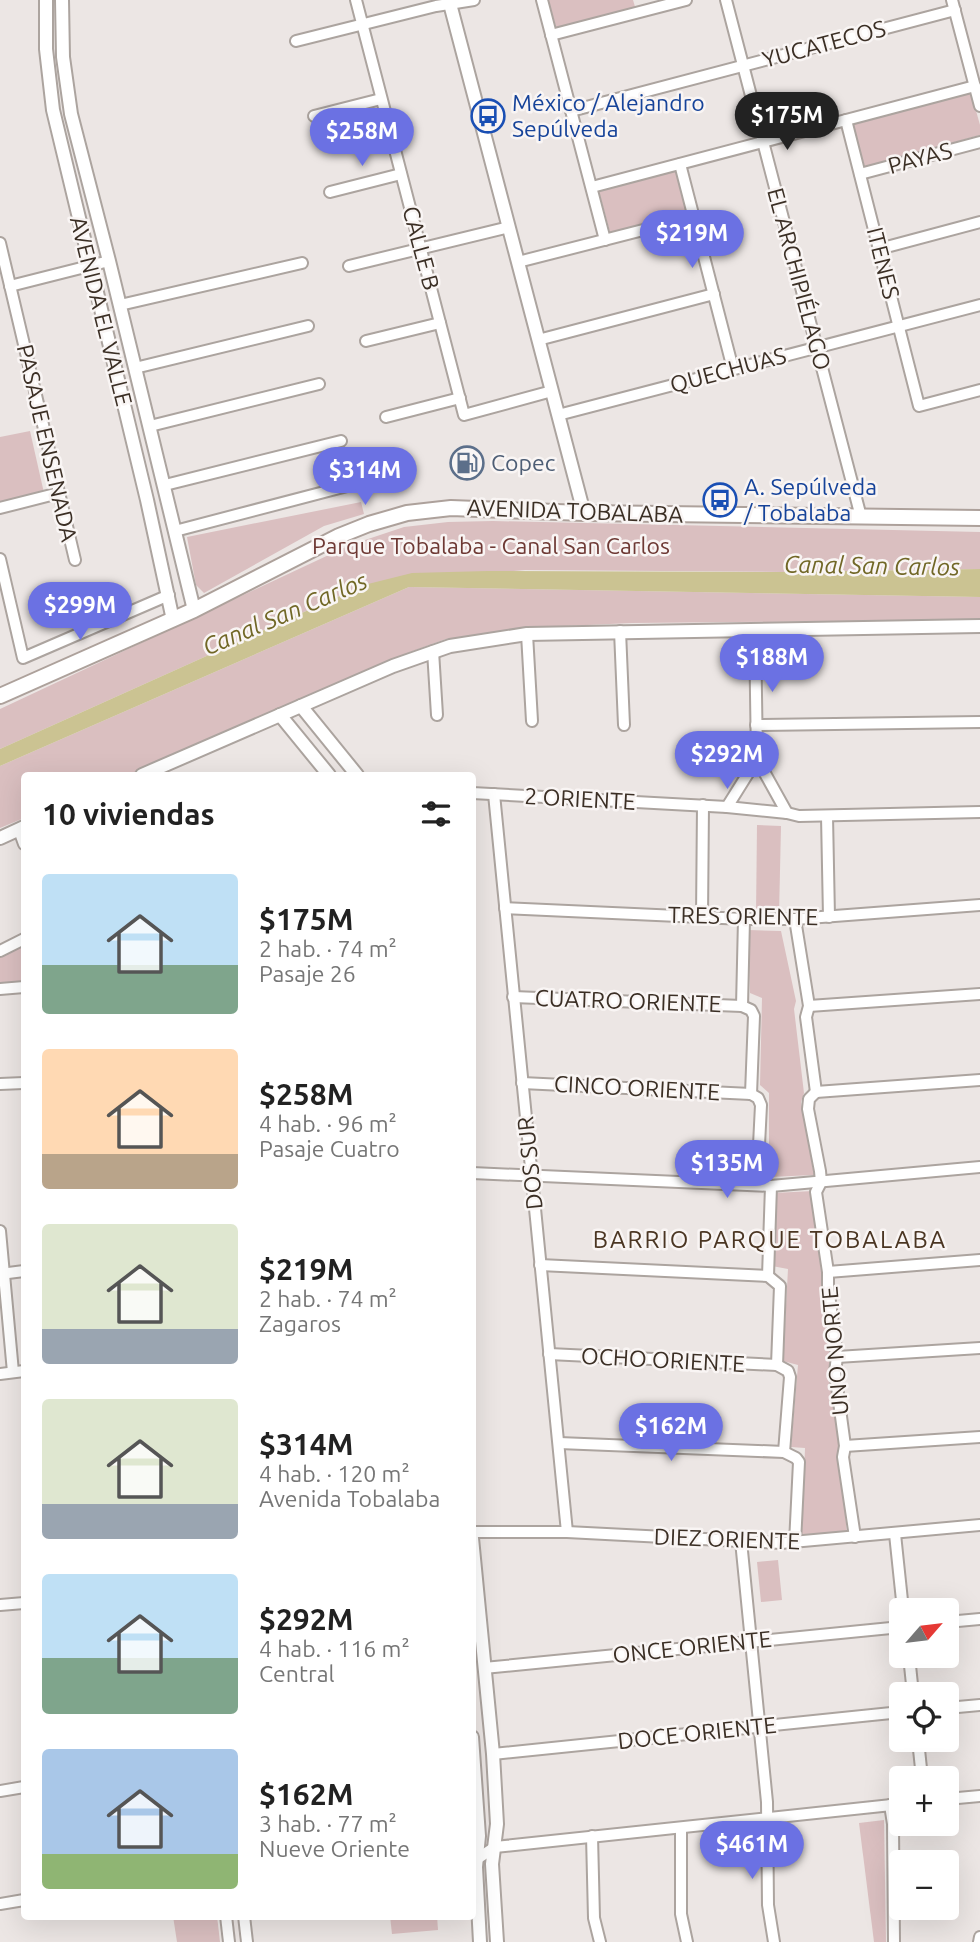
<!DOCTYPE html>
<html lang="es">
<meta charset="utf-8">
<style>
:root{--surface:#fff;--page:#f6f6f6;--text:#222;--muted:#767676;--accent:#6b71e3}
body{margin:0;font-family:Ubuntu,sans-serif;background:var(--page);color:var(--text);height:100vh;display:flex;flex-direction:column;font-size:26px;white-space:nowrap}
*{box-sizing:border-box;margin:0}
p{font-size:23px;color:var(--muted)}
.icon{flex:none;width:38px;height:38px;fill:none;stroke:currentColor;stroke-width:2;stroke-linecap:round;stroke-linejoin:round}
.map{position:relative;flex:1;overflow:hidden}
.sheet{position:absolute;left:21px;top:772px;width:455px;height:1148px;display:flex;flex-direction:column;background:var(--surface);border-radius:7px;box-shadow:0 7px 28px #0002}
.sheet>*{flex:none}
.needle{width:46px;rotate:62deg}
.tools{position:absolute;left:889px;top:1598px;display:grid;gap:14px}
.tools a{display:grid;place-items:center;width:70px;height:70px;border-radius:7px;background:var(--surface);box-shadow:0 7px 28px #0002;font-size:35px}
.price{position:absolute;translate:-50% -60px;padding:0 16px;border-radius:24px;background:var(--accent);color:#fff;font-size:23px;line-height:46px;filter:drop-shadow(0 2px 4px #0008)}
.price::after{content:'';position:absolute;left:50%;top:42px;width:21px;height:16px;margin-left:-10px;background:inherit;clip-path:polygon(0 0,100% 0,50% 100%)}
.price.current{background:#222;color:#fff}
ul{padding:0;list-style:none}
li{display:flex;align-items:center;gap:21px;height:175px;padding:0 21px}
li span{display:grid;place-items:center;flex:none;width:196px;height:140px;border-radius:7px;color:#555}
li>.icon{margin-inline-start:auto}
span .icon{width:84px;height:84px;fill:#fffc;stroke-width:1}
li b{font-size:30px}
h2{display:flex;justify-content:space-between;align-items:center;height:84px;padding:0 21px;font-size:30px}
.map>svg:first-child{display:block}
.green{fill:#dabfc0}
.water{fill:#cbc392}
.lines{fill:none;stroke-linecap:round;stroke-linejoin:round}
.minor-casing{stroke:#aca49f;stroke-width:14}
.tertiary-casing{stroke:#aca49f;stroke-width:16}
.secondary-casing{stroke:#ada19b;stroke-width:18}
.minor{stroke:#fff;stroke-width:10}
.tertiary{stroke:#fff;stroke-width:12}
.secondary{stroke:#fff;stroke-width:14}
.labels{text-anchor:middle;stroke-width:5;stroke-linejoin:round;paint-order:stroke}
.street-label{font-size:23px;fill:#3b2f25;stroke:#f9f5f4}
.transit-label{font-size:23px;fill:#164399;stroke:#f9f5f4;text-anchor:start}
.service-label{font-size:23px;fill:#4e5e75;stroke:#f9f5f4;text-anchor:start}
.park-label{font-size:23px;fill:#6e3934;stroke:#f9f5f4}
.water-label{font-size:24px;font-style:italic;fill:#716726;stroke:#f9f5f4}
.neighbourhood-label{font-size:24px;letter-spacing:2px;fill:#4b3623;stroke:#f9f5f4}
</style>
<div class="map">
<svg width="980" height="1942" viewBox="0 0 980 1942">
<rect width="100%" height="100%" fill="#ece6e4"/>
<g class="green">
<path d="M548,0H633L636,10L557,30Z"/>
<path d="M971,93L980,125V135L865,167L852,124Z"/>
<path d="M675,168L689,214L611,236L598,188Z"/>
<path d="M30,431L44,493L0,503V437Z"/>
<path d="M361,502L364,514L324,526L204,593L196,585L187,537Z"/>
<path d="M493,521L980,532V569L782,572L525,570L364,585L0,749V709L350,545L404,527L448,522Z"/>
<path d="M409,587L980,597V620L632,623L542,627L446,639L410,652L294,707L128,775H24V818L0,828V766Z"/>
<path d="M757,825L781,826L779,915H756Z"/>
<path d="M748,930L781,931L796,1001L794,1009L804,1093L801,1102L814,1175L769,1177V1093L760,1085L762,998L750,993Z"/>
<path d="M24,939V987L0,989V951Z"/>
<path d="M813,1191L847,1533L802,1534L805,1448L791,1447L798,1365L783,1361L788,1269L772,1266L774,1193Z"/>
<path d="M778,1560L782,1600L761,1602L757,1562Z"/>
<path d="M884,1820L886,1942H874L859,1823Z"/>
<path d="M173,1916H217L220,1942H177Z"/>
<path d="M390,1916H437L438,1930L392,1934Z"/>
</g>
<path class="water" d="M980,569V597L409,587L0,766V749L364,585L412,573L487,571L782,572Z"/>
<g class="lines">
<defs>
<g id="minor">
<path d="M356,0L464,415L552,391"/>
<path d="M542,0L605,240"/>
<path d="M726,0L861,517"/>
<path d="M952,0L980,106"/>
<path d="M551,35L686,0"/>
<path d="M296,41L436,6L474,0"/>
<path d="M571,111L955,10"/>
<path d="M314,116L381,99"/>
<path d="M846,120L919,406L980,390"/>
<path d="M680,164L733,369"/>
<path d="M860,174L980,142"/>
<path d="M592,187L975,86"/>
<path d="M330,192L401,174"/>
<path d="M0,243L75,560"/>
<path d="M879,249L980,222"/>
<path d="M518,262L694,217"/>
<path d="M349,266L509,227"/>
<path d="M10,286L109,261"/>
<path d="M120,305L302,263"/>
<path d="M538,340L714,294"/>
<path d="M366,341L440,323"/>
<path d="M135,368L308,326"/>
<path d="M558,415L980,305"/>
<path d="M386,417L460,398"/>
<path d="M150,426L319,384"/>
<path d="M165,485L341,441"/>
<path d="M0,508L59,493"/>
<path d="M175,531L351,485"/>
<path d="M0,559L23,658L169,595"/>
<path d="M755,630L757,759L787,813"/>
<path d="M620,631L624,725"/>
<path d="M527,634L532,721"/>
<path d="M433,651L437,715"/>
<path d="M756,725L980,722"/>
<path d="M472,793L727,807L787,813L799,816L980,812"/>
<path d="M494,794L567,1532"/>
<path d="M727,807L757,759"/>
<path d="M827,816L829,917"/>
<path d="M19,830L24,844"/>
<path d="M505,908L744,919H795L980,905"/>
<path d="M702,917L703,805"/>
<path d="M795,919L809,1006L806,1017L816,1092"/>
<path d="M0,951L24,939"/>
<path d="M0,989L24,987"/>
<path d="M513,997L742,1006L751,1010L754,1016L751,1094"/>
<path d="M742,1006L744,919"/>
<path d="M809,1006L980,994"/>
<path d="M522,1083L751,1094"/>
<path d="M0,1084L24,1083"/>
<path d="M816,1092L809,1099L808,1109L820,1171L821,1182L816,1192L828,1272V1286L837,1357L835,1372L845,1446L843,1457L855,1537"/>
<path d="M816,1092L980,1080"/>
<path d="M751,1094L758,1098L761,1105L757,1185"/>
<path d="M472,1173L771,1186L980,1167"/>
<path d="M0,1231L13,1372"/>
<path d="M540,1265L768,1276L780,1286L777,1365"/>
<path d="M828,1272L980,1260"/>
<path d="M0,1274L24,1271"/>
<path d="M768,1276L771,1186"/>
<path d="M549,1354L777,1365L788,1371L790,1377L784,1452"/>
<path d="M837,1357L980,1348"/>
<path d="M0,1374L24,1371"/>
<path d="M559,1443L784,1452L796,1458L799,1462L795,1543"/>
<path d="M845,1446L980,1437"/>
<path d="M472,1532H567L781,1543L980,1525"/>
<path d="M895,1534L903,1610"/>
<path d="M741,1541L767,1802L768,1905L774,1942"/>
<path d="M0,1605L24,1603"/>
<path d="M947,1622L980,1619"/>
<path d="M909,1656L913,1694"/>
<path d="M484,1668L901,1627"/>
<path d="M947,1708L980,1705"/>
<path d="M918,1740L922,1778"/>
<path d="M493,1754L901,1712"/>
<path d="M0,1791L24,1787"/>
<path d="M947,1799L980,1796"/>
<path d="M890,1805L893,1824L894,1942"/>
<path d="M681,1828V1914L687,1942"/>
<path d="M592,1836L594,1918L600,1942"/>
<path d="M472,1859H477L495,1847L901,1804"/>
<path d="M0,1904L24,1900"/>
<path d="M226,1916L229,1942"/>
<path d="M244,1916L247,1942"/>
<path d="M979,1942L980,1937"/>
</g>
<g id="tertiary">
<path d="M46,0V49L53,110L147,500L173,620"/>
<path d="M62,0L63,57L71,114L109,261L194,610"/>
<path d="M449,0L584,513"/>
<path d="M301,706L357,775"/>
<path d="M280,715L329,775"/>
<path d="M142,775L393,666L450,646L527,634L980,626"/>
<path d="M0,838L24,827"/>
<path d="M472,1538L493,1754L497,1824L492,1864L497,1942"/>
<path d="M472,1737L479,1836L476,1867L480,1942"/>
</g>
<path id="secondary" d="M0,696L194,610L339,536L369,524L407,513L451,508L584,513L980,518"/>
</defs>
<use href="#minor" class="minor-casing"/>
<use href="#tertiary" class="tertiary-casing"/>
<use href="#secondary" class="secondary-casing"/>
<use href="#minor" class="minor"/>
<use href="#tertiary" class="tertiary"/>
<use href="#secondary" class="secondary"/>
</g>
<defs>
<symbol id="bus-ring" viewBox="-11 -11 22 22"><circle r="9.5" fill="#f9f5f4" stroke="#1a4fb4" stroke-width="1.5"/><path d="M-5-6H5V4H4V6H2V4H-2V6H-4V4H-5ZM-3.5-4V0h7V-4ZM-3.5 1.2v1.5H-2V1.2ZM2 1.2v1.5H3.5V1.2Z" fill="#1a4fb4"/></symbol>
<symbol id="fuel-ring" viewBox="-11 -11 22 22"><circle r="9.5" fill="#f9f5f4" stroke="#5c6f8a" stroke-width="1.5"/><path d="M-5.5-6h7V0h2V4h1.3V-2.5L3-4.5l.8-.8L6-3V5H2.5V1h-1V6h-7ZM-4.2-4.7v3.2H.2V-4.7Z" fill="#5c6f8a"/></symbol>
</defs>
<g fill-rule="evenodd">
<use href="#bus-ring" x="469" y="97" width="38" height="38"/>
<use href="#fuel-ring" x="448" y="444" width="38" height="38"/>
<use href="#bus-ring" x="701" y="481" width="38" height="38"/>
</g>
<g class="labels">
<g class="street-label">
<text transform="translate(824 44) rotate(-15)" y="8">YUCATECOS</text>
<text transform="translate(920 158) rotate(-15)" y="8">PAYAS</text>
<text transform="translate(421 248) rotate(75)" y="8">CALLE B</text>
<text transform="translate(883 263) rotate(76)" y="8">ITENES</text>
<text transform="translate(799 279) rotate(75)" y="8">EL ARCHIPIÉLAGO</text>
<text transform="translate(101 311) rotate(76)" y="8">AVENIDA EL VALLE</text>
<text transform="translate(728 370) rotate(-15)" y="8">QUECHUAS</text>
<text transform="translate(47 443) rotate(77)" y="8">PASAJE ENSENADA</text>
<text transform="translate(575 511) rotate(2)" y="8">AVENIDA TOBALABA</text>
<text transform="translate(580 799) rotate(3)" y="8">2 ORIENTE</text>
<text transform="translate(743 916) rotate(1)" y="8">TRES ORIENTE</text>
<text transform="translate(628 1001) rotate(2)" y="8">CUATRO ORIENTE</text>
<text transform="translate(637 1088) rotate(3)" y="8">CINCO ORIENTE</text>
<text transform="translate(530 1163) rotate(-96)" y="8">DOS SUR</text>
<text transform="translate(835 1351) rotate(-95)" y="8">UNO NORTE</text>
<text transform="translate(663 1360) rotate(3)" y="8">OCHO ORIENTE</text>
<text transform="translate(727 1539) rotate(2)" y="8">DIEZ ORIENTE</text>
<text transform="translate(692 1647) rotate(-6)" y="8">ONCE ORIENTE</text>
<text transform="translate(697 1733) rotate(-6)" y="8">DOCE ORIENTE</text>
</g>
<g class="transit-label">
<text x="512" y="111">México / Alejandro<tspan x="512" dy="26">Sepúlveda</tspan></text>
<text x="744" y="495">A. Sepúlveda<tspan x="744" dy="26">/ Tobalaba</tspan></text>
</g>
<g class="service-label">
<text x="491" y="471">Copec</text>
</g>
<g class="park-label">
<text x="491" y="554">Parque Tobalaba - Canal San Carlos</text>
</g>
<g class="water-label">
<text transform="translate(872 566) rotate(1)" y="8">Canal San Carlos</text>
<text transform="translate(285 614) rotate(-23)" y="8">Canal San Carlos</text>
</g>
<g class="neighbourhood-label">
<text x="770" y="1248">BARRIO PARQUE TOBALABA</text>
</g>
</g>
</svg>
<div class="tools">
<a><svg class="needle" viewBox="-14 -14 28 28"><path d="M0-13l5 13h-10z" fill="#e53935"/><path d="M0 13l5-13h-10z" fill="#767676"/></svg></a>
<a><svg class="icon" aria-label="locate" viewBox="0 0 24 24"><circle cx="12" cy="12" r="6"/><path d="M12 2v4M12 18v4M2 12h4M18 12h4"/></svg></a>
<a>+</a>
<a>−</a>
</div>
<b class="price current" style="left:787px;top:152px">$175M</b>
<b class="price" style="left:362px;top:168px">$258M</b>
<b class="price" style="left:692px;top:270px">$219M</b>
<b class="price" style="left:365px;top:507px">$314M</b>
<b class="price" style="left:80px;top:642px">$299M</b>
<b class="price" style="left:772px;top:694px">$188M</b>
<b class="price" style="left:727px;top:791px">$292M</b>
<b class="price" style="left:727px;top:1200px">$135M</b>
<b class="price" style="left:671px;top:1463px">$162M</b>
<b class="price" style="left:752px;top:1881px">$461M</b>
<section class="sheet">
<h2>10 viviendas<svg class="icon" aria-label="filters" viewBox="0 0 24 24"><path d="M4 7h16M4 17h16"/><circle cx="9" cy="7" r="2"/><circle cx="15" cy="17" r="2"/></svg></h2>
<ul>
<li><span style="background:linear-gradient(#bfe0f5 65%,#7fa58c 0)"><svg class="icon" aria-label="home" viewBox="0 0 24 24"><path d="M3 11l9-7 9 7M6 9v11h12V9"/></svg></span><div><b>$175M</b><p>2 hab. · 74 m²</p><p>Pasaje 26</p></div></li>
<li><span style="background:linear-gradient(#ffd9b3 75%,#b9a48a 0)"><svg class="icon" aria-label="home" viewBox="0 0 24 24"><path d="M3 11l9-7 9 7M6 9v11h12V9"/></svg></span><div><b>$258M</b><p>4 hab. · 96 m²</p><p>Pasaje Cuatro</p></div></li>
<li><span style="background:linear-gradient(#dfe7d0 75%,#9aa5b1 0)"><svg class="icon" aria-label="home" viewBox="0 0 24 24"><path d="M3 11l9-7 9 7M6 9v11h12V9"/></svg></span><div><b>$219M</b><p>2 hab. · 74 m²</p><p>Zagaros</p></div></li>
<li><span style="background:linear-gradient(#dfe7d0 75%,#9aa5b1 0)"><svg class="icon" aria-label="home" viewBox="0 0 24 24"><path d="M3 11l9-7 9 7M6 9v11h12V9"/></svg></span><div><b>$314M</b><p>4 hab. · 120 m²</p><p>Avenida Tobalaba</p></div></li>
<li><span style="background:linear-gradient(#bfe0f5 60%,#7fa58c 0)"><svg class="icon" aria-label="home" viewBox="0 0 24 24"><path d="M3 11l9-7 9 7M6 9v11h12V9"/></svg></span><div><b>$292M</b><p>4 hab. · 116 m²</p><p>Central</p></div></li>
<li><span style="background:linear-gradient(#a9c7e8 75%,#8fb573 0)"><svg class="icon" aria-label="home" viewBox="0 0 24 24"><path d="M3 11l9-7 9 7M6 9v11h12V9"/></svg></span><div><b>$162M</b><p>3 hab. · 77 m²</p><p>Nueve Oriente</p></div></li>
</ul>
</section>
</div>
